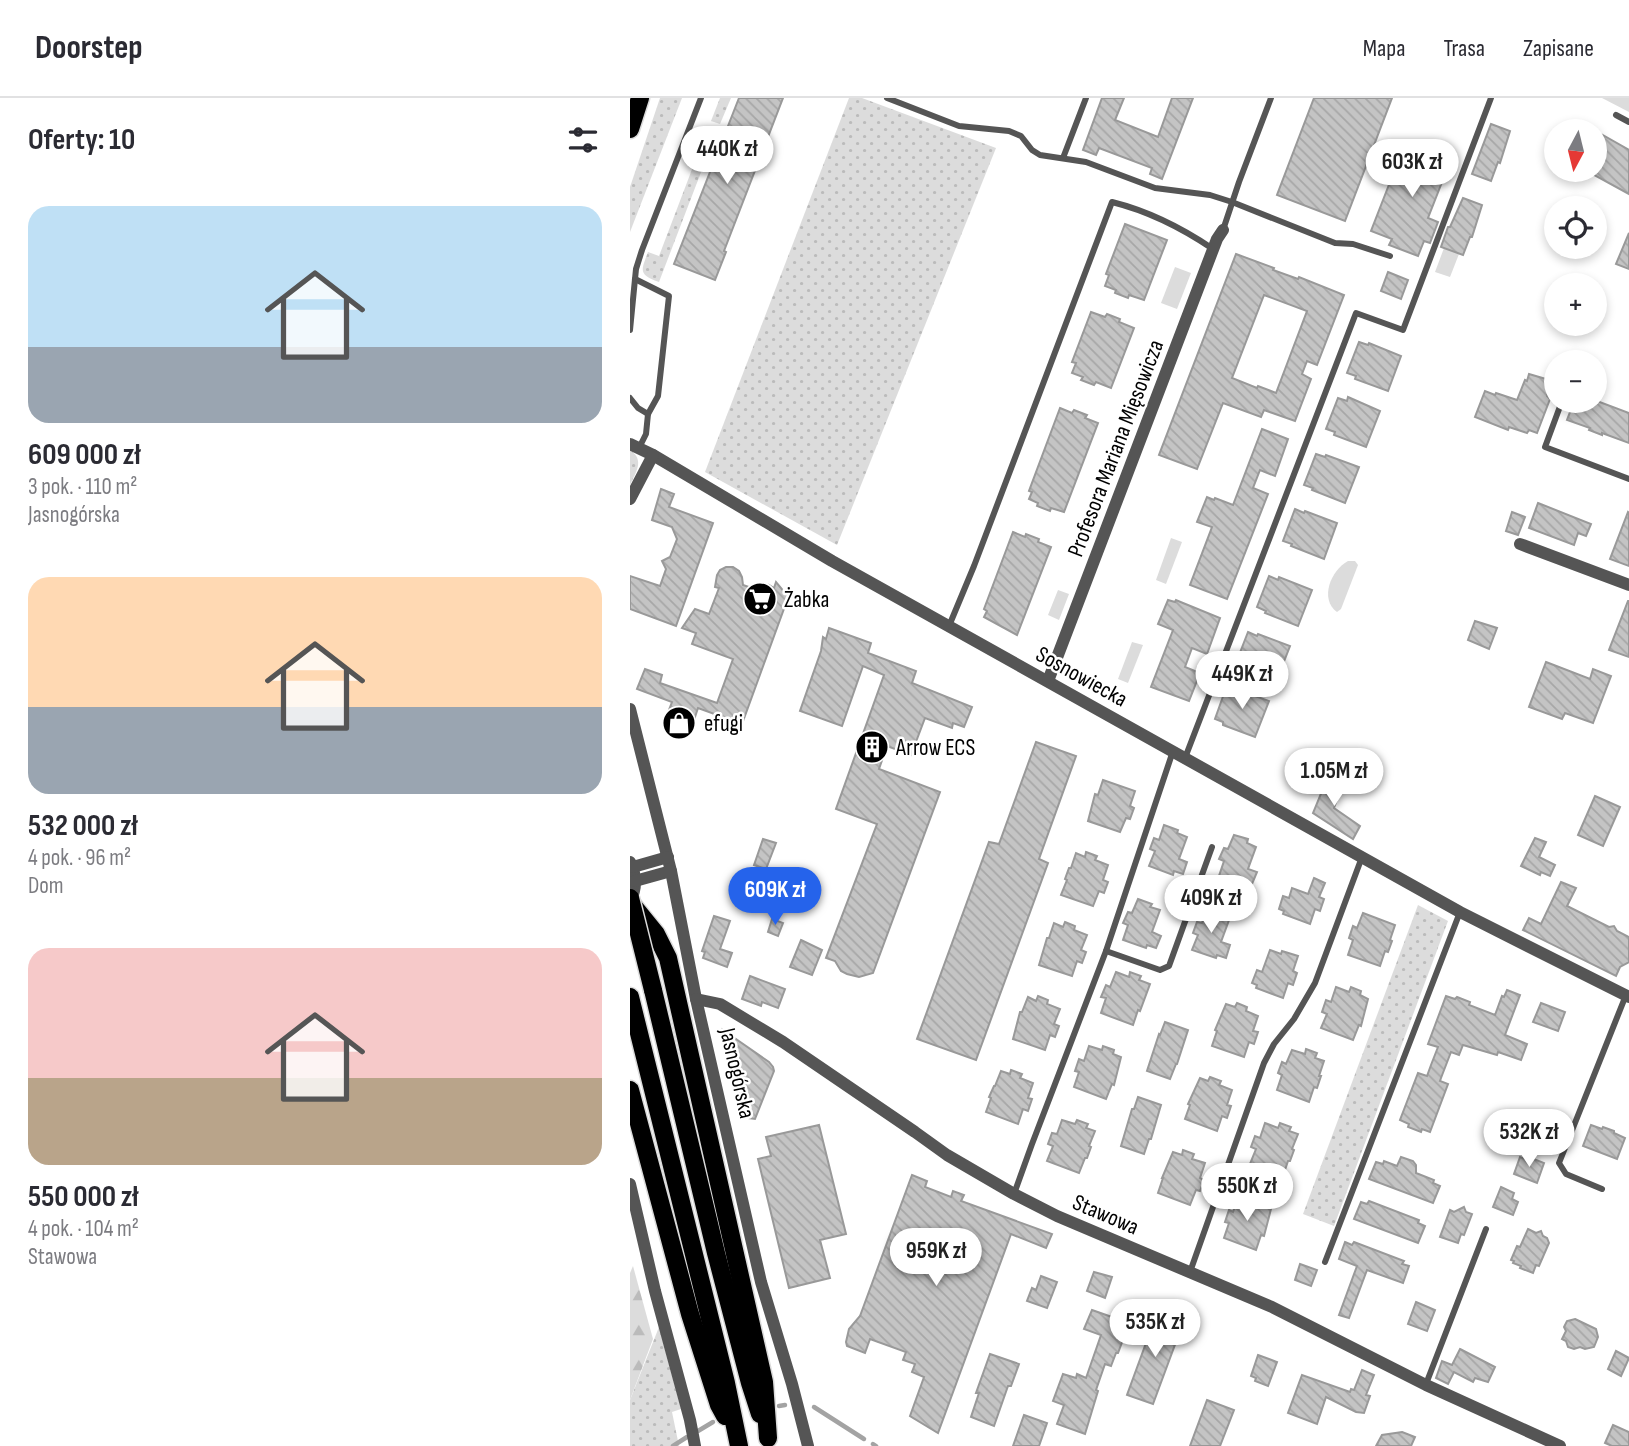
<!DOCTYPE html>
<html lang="pl">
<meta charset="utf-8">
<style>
:root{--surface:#fff;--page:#f2f2f3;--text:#2b2b33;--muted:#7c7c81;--line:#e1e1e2;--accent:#2563eb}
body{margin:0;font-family:"Sofia Sans Condensed",sans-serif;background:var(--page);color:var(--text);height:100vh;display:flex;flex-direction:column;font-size:26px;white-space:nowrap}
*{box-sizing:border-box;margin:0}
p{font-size:23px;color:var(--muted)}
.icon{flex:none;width:38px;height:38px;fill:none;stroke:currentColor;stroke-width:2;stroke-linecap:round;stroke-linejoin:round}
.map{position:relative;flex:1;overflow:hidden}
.side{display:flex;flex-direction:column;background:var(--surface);width:630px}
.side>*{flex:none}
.needle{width:46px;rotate:187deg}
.fabs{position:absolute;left:914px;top:21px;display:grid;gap:14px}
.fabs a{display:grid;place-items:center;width:63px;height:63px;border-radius:50%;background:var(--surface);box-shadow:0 4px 10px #0003;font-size:35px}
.price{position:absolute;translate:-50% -60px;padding:0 16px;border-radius:24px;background:#fff;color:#222;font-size:23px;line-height:46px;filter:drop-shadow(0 2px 4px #0008)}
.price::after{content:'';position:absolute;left:50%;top:42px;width:21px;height:16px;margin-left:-10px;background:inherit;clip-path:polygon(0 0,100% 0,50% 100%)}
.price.selected{background:var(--accent);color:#fff}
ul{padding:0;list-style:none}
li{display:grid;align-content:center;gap:14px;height:371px;padding:0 28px}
li span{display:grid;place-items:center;height:217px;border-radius:21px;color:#555}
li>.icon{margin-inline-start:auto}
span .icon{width:126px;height:126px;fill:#fffc;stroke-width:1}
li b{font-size:30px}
h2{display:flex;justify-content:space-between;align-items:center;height:84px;padding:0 28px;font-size:30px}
header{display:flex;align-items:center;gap:42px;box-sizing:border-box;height:98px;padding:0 35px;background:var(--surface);border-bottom:2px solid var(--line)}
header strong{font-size:33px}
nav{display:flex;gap:38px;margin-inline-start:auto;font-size:24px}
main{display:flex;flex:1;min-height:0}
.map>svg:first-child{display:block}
.grass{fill:url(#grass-dots)}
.forest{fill:url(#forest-firs)}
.green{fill:#dcdcdc}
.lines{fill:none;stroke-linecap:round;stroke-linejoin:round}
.stream{stroke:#a3a3a3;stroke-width:4.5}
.building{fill:url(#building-back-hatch);stroke:#999;stroke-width:2;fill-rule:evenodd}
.primary-casing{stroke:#dbdbdb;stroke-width:21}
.service{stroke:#555;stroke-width:6}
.minor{stroke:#555;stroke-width:12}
.primary{stroke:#000;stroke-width:18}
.primary-bridge-casing{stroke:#dbdbdb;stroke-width:21;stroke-linecap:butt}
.primary-bridge{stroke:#000;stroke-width:18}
.labels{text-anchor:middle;stroke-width:5;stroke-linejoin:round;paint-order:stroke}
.street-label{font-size:23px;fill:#000;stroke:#fff}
.poi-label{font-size:23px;fill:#000;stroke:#fff;text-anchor:start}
</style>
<header>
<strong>Doorstep</strong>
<nav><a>Mapa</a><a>Trasa</a><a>Zapisane</a></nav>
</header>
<main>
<section class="side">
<h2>Oferty: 10<svg class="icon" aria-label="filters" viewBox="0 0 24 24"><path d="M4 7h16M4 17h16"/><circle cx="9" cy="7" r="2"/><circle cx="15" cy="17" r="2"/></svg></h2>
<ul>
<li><span style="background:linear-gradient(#bfe0f5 65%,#9aa5b1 0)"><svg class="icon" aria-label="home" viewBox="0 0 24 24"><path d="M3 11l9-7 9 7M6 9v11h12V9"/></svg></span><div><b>609 000 zł</b><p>3 pok. · 110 m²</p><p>Jasnogórska</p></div></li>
<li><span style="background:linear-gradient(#ffd9b3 60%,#9aa5b1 0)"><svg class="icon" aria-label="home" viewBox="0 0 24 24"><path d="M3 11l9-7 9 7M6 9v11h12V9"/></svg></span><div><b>532 000 zł</b><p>4 pok. · 96 m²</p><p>Dom</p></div></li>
<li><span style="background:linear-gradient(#f6c9c9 60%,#b9a48a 0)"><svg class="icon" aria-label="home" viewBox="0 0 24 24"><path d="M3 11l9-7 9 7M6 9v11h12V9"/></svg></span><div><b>550 000 zł</b><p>4 pok. · 104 m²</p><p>Stawowa</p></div></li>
</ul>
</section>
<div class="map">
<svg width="999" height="1348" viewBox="0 0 999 1348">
<defs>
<pattern id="grass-dots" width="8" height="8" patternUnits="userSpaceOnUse" patternTransform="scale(1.75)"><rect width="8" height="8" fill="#dcdcdc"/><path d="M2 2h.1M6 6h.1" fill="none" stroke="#bbb" stroke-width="1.8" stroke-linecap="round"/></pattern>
<pattern id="forest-firs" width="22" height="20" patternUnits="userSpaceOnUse" patternTransform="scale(1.75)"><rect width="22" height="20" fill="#dcdcdc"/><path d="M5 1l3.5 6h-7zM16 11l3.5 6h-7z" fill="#bbb"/></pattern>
<pattern id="building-back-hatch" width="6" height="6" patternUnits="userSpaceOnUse" patternTransform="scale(1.75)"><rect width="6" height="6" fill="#c4c4c4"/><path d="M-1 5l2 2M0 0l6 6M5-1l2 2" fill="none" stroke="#a7a7a7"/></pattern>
</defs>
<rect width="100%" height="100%" fill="#fff"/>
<g class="grass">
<path d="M30,0H52L0,134V89Z"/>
<path d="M90,0H101L90,26L81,23Z"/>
<path d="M219,0H232L366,50L207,447L75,374Z"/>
<path d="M69,53L78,56L29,184C8,176 11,173 18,154L29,158Z"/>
<path d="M0,352C15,362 6,374 0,387Z"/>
<path d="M788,807L818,823L704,1128L673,1116Z"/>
<path d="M29,1229L51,1311L42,1314L49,1348H0V1302Z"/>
</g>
<path class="forest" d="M3,1168L23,1241L0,1302V1175Z"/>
<g class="green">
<path d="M972,0H999V14Z"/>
<path d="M814,150L829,156L820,179L805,174Z"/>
<path d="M545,169L561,175L547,211L531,205Z"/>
<path d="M541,440L552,444L536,486L526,482Z"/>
<path d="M718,463H725L728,467L711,511L707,514C689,501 701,472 718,463Z"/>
<path d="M428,492L439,496L429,522L418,517Z"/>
<path d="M502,544L513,547L498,585L488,581Z"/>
</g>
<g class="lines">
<g class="stream">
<path d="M149,1308L155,1307"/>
<path d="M184,1309L234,1341"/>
<path d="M68,1333L83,1324"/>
<path d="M243,1346L246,1348"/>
<path d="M43,1348L57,1339"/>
</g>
</g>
<g class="building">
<path d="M109,0H153L94,153L96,154L85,182L44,166Z"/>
<path d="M472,0H494L485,22L528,39L542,0H563L532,81L520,76L522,70L469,50L466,57L453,52Z"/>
<path d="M684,0H762L715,123L647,97Z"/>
<path d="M861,26L880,33L870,65L868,64L861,83L842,76Z"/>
<path d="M964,32L999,52V96L964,77Z"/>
<path d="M776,43L821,61L798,120L808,124L800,145L794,143L788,158L759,147L762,141L741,133Z"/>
<path d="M833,100L852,107L842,139H840L833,157L811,149L818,129H820Z"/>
<path d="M495,126L537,142L514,202L499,197L498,200L485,195L486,192L475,188L479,177L476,176Z"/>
<path d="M999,135V171L986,166Z"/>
<path d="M606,156L644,170L643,172L668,181L669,179L714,197L687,267L677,263L672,276L681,281L665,323L634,312L631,319L593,305L567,371L529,357ZM634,197L677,213L646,295L628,288L627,290L602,280Z"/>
<path d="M758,174L778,182L771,201L751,193Z"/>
<path d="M461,214L475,219L477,216L490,221L489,224L504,230L481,290L466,284L464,287L451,282L453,279L442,275L446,265L442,264Z"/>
<path d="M729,244L738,247L739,245L771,258L758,293L725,281L726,278L717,275Z"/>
<path d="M899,276L926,284L924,291H920L917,294V298L920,301L907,335L899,332L897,335L879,329L878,332L845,319L855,293L865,297L866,295L887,302L895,282L897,283Z"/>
<path d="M718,299L750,313L736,349L704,337L705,334L696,331L708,300L717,303Z"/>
<path d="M949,303H967L999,315V345L972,335V337L959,332L960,330L937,322L942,309L948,308Z"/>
<path d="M430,310L442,315L444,312L449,314L457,317L455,320L468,325L434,414L421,410L420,413L407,408L408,405L399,401L402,394L399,393Z"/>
<path d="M632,331L658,341L645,378L630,372L623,390L638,396L597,501L560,487L582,429L567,424L577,399L584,402L585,400L603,407Z"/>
<path d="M686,356L695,359L696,357L729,369L715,405L682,392L683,390L674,387Z"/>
<path d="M31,391L44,396L39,409L83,425L46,528L0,511V478L30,488L36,471L32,463L40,459L47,441L42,429L22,422Z"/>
<path d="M908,405L961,426L956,438L948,435L944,447L899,430Z"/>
<path d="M665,411L674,415L675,413L707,425L694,461L661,448L662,446L653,443Z"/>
<path d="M882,414L895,419L888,437L876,433Z"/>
<path d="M998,414L999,415V468L980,461Z"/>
<path d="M383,434L395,439L396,436L409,441L408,444L421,449L387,537L354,519L357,513L354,511Z"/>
<path d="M96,469H103L109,473L112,479L113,487L136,495L139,487L144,490L146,484L155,495L159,497L112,626L68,610L60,634L34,625L42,604L7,591L15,571L32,577L30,585L87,605L103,561L62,546L66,535L52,530L65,511L79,516L89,490L85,489L87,477L90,472Z"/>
<path d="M639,478L648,482L649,479L682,492L668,528L635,515L636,513L627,509Z"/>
<path d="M538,502L545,504L546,502L553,505L590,520L577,556L562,550L555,569L570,575L559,603L521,589L543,532L528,526Z"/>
<path d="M998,503H999V559L979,552Z"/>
<path d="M845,523L867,530L859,551L838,542Z"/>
<path d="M199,530L241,545L238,555L286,573L282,585L342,609L334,629L323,625L322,630L295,620L281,657L257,648L249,671L310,694L243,875L229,879L217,876L211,873L205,863L196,860L247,726L206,711L254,577L233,568L212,628L170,613L191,553L193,539L196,541Z"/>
<path d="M618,534L627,538L628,536L660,548L646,584L614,571L615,569L606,565Z"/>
<path d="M916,564L960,581L963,571L981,578L963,625L935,615L932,621L899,609Z"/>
<path d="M596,590L605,594L606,591L639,603L625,639L593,627V624L585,621Z"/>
<path d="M406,644L446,658L409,761L418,765L346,962L287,941L359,744L369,746Z"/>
<path d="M699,676L714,682L704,710L730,728L723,741L683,715Z"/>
<path d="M473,682L505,693L500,708L504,710L500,721L496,720L490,734L458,723L465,696L468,697Z"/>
<path d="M965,698L990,709L973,748L948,737Z"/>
<path d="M534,727L548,732L547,735L557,739L549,761L557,764L553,776L544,773L543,777L519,768L525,753L520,751L524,740L529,742Z"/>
<path d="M604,737L618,741L617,745L626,749L618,771L627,774L622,786L614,783L612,786L589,778L594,763L589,761L594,750L598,751Z"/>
<path d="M905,740L916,744L909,759L925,767L920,778L911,774L910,777L891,768Z"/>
<path d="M133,741L146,745L136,771L124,767Z"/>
<path d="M456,754L467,758L465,762L478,767L473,782L478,784L474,795L469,793L463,808L431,797L437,782L435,781L439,770H441L446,755L455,759Z"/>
<path d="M684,780L695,785L689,799L694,801L690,813L685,811L680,826L653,816L654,813L649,811L653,798L659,800L662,790L678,796Z"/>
<path d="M931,784L946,790L937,808L979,829L984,828L987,833L999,839V864L990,869L986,878L893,832L899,820L911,826Z"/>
<path d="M508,801L522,806L520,809L530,812L522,834L531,838L526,850L517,847L516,850L493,842L498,827L493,825L498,814L502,815Z"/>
<path d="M577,811L591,815L590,819L599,822L591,844L600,847L596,860L587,857L586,860L562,852L568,837L563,835L567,824L572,825Z"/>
<path d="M733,815L765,827L760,842L762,843L758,854L755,853L750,868L718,857L723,842L719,840L723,828L727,830Z"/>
<path d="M84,818L100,823L90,851L102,855L97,869L73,860L75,854L72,853Z"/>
<path d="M142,821L153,825L148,838L138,834Z"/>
<path d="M435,824L445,828L444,832L457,837L451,852L456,854L452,865L447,863L442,878L409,867L417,840H419L424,825L433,829Z"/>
<path d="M171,842L192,852L182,877L160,869Z"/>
<path d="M640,852L651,856L652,853L668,858L663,873L667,875L663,887L658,885L653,900L626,890L627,887L622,885L627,872L632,874Z"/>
<path d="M486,874L499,879L500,874L511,878L509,882L520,886L510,913L508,912L503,927L471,915L476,900L471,899L476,887L480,889Z"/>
<path d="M120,878L155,891L148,910L132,904L131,908L112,901Z"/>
<path d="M706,889L719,894L721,889L731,893L730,897L738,901L731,928L729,927L723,942L691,930L697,916L692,914L696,902L701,904Z"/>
<path d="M877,892L890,897L875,937L897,946L891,962L868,954L867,957L833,947L829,957L821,954L811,980L810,983L818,986L800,1034L792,1031L791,1034L778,1029L779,1026L770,1022L788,975L797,978L801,967L808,949L798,946L816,898L825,901L827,899L840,904L839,907L865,917L872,898L874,899Z"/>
<path d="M408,898L418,902L417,906L430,911L424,926L429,928L425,939L420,937L415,952L383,941L390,914H392L398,899L406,903Z"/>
<path d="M607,905L617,909L616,913L628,918L623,933L628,934L624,946L619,944L614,959L582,948L587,933L585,932L596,906L605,909Z"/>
<path d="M911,905L935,914L928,933L903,924Z"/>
<path d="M535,924L558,932L547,966H546L540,981L517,973L529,936L530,937Z"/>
<path d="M93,932L139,964L143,969L144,973L125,1021L118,1020L116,1018L107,981L104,978Z"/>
<path d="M459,948L472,952L473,948L484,952L483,956L491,959L484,987L482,986L476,1001L444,989L449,974L445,973L449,961L454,963Z"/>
<path d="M676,951L687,955L685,960L694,963L689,978H691L687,990L684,989L679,1004L647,992L652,977L648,975L652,964L656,966L662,952L675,956Z"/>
<path d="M381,972L392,976L390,980L403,985L398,1000L402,1001L398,1013L393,1011L388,1026L356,1014L361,1000L359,999L364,988H365L371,973L380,976Z"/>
<path d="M580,979L591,983L589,987L602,992L597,1007L601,1008L597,1020L592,1018L587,1033L555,1021L560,1007L558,1006L570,980L578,983Z"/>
<path d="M508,999L531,1007L521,1041H519L514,1056L491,1048L502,1011H504Z"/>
<path d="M432,1022L445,1026L447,1022L458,1026L456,1030L465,1033L459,1048L461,1049L457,1060H455L449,1075L417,1063L423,1048L418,1046L422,1035L427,1036Z"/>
<path d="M635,1025L648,1030L650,1025L661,1029L659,1033L668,1036L662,1051L664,1052L660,1063H658L653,1078L620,1066L626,1051L621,1049L625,1038L630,1040Z"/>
<path d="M189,1027L216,1136L190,1142L200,1180L159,1190L128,1061L141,1058L136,1039Z"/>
<path d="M961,1027L972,1031L973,1029L984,1033V1035L995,1040L987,1061L953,1048Z"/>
<path d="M553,1052L564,1056L562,1061L575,1065L570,1080L574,1082L570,1093L566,1092L560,1107L528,1095L533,1080H532L543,1054L552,1057Z"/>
<path d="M896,1058L914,1065L907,1085L884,1076L890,1059L895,1061Z"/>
<path d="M771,1059L783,1063L786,1067V1075L804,1082L803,1085L810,1088L803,1105L739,1081L746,1064L753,1066L754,1063L767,1068Z"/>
<path d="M282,1077L297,1083L295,1089L321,1099L323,1093L334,1097L331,1103L422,1136L416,1150L381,1136L308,1335L280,1318L294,1279L282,1274L285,1266L273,1262L276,1254L240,1241L235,1255L217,1248L216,1244L219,1231L230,1218Z"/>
<path d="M871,1089L884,1095L882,1101L888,1104L883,1117L863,1109Z"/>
<path d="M608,1100L622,1104L623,1100L634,1103L632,1108L641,1111L634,1138L631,1137L626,1152L594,1140L599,1125L595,1124L599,1112L603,1114Z"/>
<path d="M739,1103L789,1122L788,1125L795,1128L788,1145L724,1121L731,1104L737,1106Z"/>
<path d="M834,1109L836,1114L842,1116L834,1137L831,1136L828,1145L810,1139L820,1112L824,1114Z"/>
<path d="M898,1131L906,1135L911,1133L913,1138L917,1140L919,1145L909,1168L906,1167L903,1175L890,1170L891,1168L883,1165L884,1163L881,1162L887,1148L890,1149Z"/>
<path d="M715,1144L722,1147L724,1144L774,1163L772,1166L779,1168L773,1185L737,1172L719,1220L709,1217L727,1168L709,1161Z"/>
<path d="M670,1166L687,1172L681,1188L665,1182Z"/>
<path d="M464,1174L482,1179L475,1200L457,1193Z"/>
<path d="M411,1178L427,1184L417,1210L397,1203L402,1190L406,1192Z"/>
<path d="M786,1204L805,1212L797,1233L778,1226Z"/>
<path d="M462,1212L496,1224L492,1238L494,1239L488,1255H486L481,1268L475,1266L466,1292L468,1293L455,1336L427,1326L434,1307L423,1303L433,1276L446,1280L447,1276L456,1280L471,1237L454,1231Z"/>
<path d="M527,1215L553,1225L523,1306L497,1297Z"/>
<path d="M945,1221L966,1231L968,1239L964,1249L955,1251L950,1249L944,1251L938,1249L936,1243L932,1241L936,1233L934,1229L937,1223Z"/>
<path d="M830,1251L865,1269L858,1284L845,1280L843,1284L824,1274L818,1286L806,1280L812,1263L822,1267Z"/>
<path d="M986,1253L999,1260L991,1278L978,1271Z"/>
<path d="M360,1256L389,1266L381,1288H378L364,1328L341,1319L349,1295H346Z"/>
<path d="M628,1257L647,1264L638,1288L625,1283L626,1280L621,1278Z"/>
<path d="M732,1272L744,1277L736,1297L740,1298L734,1315L726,1314L696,1299L687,1326L658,1315L672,1277L720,1294L721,1291L724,1292Z"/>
<path d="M577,1302L604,1312L590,1348H560Z"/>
<path d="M394,1317L417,1325L409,1348H383Z"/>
<path d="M983,1327L999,1334V1348H982L975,1345Z"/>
<path d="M772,1334L785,1339L781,1348H746L752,1337Z"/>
</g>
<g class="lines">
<defs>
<g id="primary">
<path d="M0,31L10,0"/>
<path d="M0,804L26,836L38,860L134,1284L138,1340"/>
<path d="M23,892L86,1155L120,1285L130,1316"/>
<path d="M0,899L96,1285L109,1348"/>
<path d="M0,992L60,1216L89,1307L95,1318"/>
</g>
</defs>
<use href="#primary" class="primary-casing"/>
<g class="service">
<path d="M257,0L329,28L379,33L391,38L402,52L410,57L456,64L525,90L580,97L602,104L705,145L723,146L760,158"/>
<path d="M986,17L999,24"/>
<path d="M433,60L456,0"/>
<path d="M593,132L609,84L641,0"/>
<path d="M5,181L39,198L28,298L18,316L16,336L9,350"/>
<path d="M0,232L6,171L12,152L71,0"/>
<path d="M922,296L926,297"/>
<path d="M0,300L8,310L18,316"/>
<path d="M932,303L915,349L999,381"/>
<path d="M942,303L944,304"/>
<path d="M319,528L344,468L482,104C518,113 552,130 583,151"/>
<path d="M555,660L726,215L773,232L861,0"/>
<path d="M476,853L543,653"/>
<path d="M972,1091L936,1076L929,1065L996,897"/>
<path d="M384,1096L402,1046L476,853L530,872L539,868L582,749"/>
<path d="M695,1164L830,814"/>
<path d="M560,1174L634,965L644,946L664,921L685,885L732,759"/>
<path d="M796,1286L856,1131"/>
</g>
<g class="minor">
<path d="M0,346L23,357L202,463L830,814L999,899"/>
<path d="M0,401L23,357"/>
<path d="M890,446L999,487"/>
<path d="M418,583L587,141L593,132"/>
<path d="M0,611L41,773L66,901L131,1184L162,1286L178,1348"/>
<path d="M0,764C7,778 7,790 0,804"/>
<path d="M3,769L38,759"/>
<path d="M5,783L41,773"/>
<path d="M66,901L90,906L153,944L285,1034L317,1057L384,1096L427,1118L642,1209L796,1287L930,1348"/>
<path d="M0,1086L25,1193L60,1322L65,1348"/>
</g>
<use href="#primary" class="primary"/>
<defs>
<path id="primary-bridge" d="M0,800L23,892"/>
</defs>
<use href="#primary-bridge" class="primary-bridge-casing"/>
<use href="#primary-bridge" class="primary-bridge"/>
</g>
<defs>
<symbol id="supermarket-disc" viewBox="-11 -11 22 22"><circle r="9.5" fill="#000" stroke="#fff"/><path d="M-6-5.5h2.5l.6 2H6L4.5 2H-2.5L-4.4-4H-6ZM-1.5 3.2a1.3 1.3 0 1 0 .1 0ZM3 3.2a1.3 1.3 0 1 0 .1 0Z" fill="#fff"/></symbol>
<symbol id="shop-disc" viewBox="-11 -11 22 22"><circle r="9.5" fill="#000" stroke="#fff"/><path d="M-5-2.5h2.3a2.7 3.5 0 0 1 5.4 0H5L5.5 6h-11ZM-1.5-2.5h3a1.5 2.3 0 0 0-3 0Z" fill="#fff"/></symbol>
<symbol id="building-disc" viewBox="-11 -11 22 22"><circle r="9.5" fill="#000" stroke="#fff"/><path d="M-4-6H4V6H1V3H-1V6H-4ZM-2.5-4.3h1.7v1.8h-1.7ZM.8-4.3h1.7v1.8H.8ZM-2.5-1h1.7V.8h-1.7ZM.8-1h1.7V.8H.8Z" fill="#fff"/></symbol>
</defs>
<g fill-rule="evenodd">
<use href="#supermarket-disc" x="111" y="482" width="38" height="38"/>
<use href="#shop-disc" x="30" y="606" width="38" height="38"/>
<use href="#building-disc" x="223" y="630" width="38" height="38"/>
</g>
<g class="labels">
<g class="street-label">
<text transform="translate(485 350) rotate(-69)" y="8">Profesora Mariana Mięsowicza</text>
<text transform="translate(452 578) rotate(29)" y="8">Sosnowiecka</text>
<text transform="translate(108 975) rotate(77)" y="8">Jasnogórska</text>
<text transform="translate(476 1116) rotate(23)" y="8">Stawowa</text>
</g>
<g class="poi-label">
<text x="154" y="509">Żabka</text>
<text x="74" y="633">efugi</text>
<text x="266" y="657">Arrow ECS</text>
</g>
</g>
</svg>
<div class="fabs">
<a><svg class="needle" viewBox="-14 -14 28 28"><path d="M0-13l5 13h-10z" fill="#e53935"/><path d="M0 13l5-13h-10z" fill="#7c7c81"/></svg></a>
<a><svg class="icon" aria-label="locate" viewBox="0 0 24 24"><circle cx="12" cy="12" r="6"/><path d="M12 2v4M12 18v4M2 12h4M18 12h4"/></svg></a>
<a>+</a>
<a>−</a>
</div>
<b class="price" style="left:97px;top:88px">440K zł</b>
<b class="price" style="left:782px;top:101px">603K zł</b>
<b class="price" style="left:612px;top:613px">449K zł</b>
<b class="price" style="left:704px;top:710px">1.05M zł</b>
<b class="price selected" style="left:145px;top:829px">609K zł</b>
<b class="price" style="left:581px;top:837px">409K zł</b>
<b class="price" style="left:899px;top:1071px">532K zł</b>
<b class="price" style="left:617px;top:1125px">550K zł</b>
<b class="price" style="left:306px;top:1190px">959K zł</b>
<b class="price" style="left:525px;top:1261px">535K zł</b>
</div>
</main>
